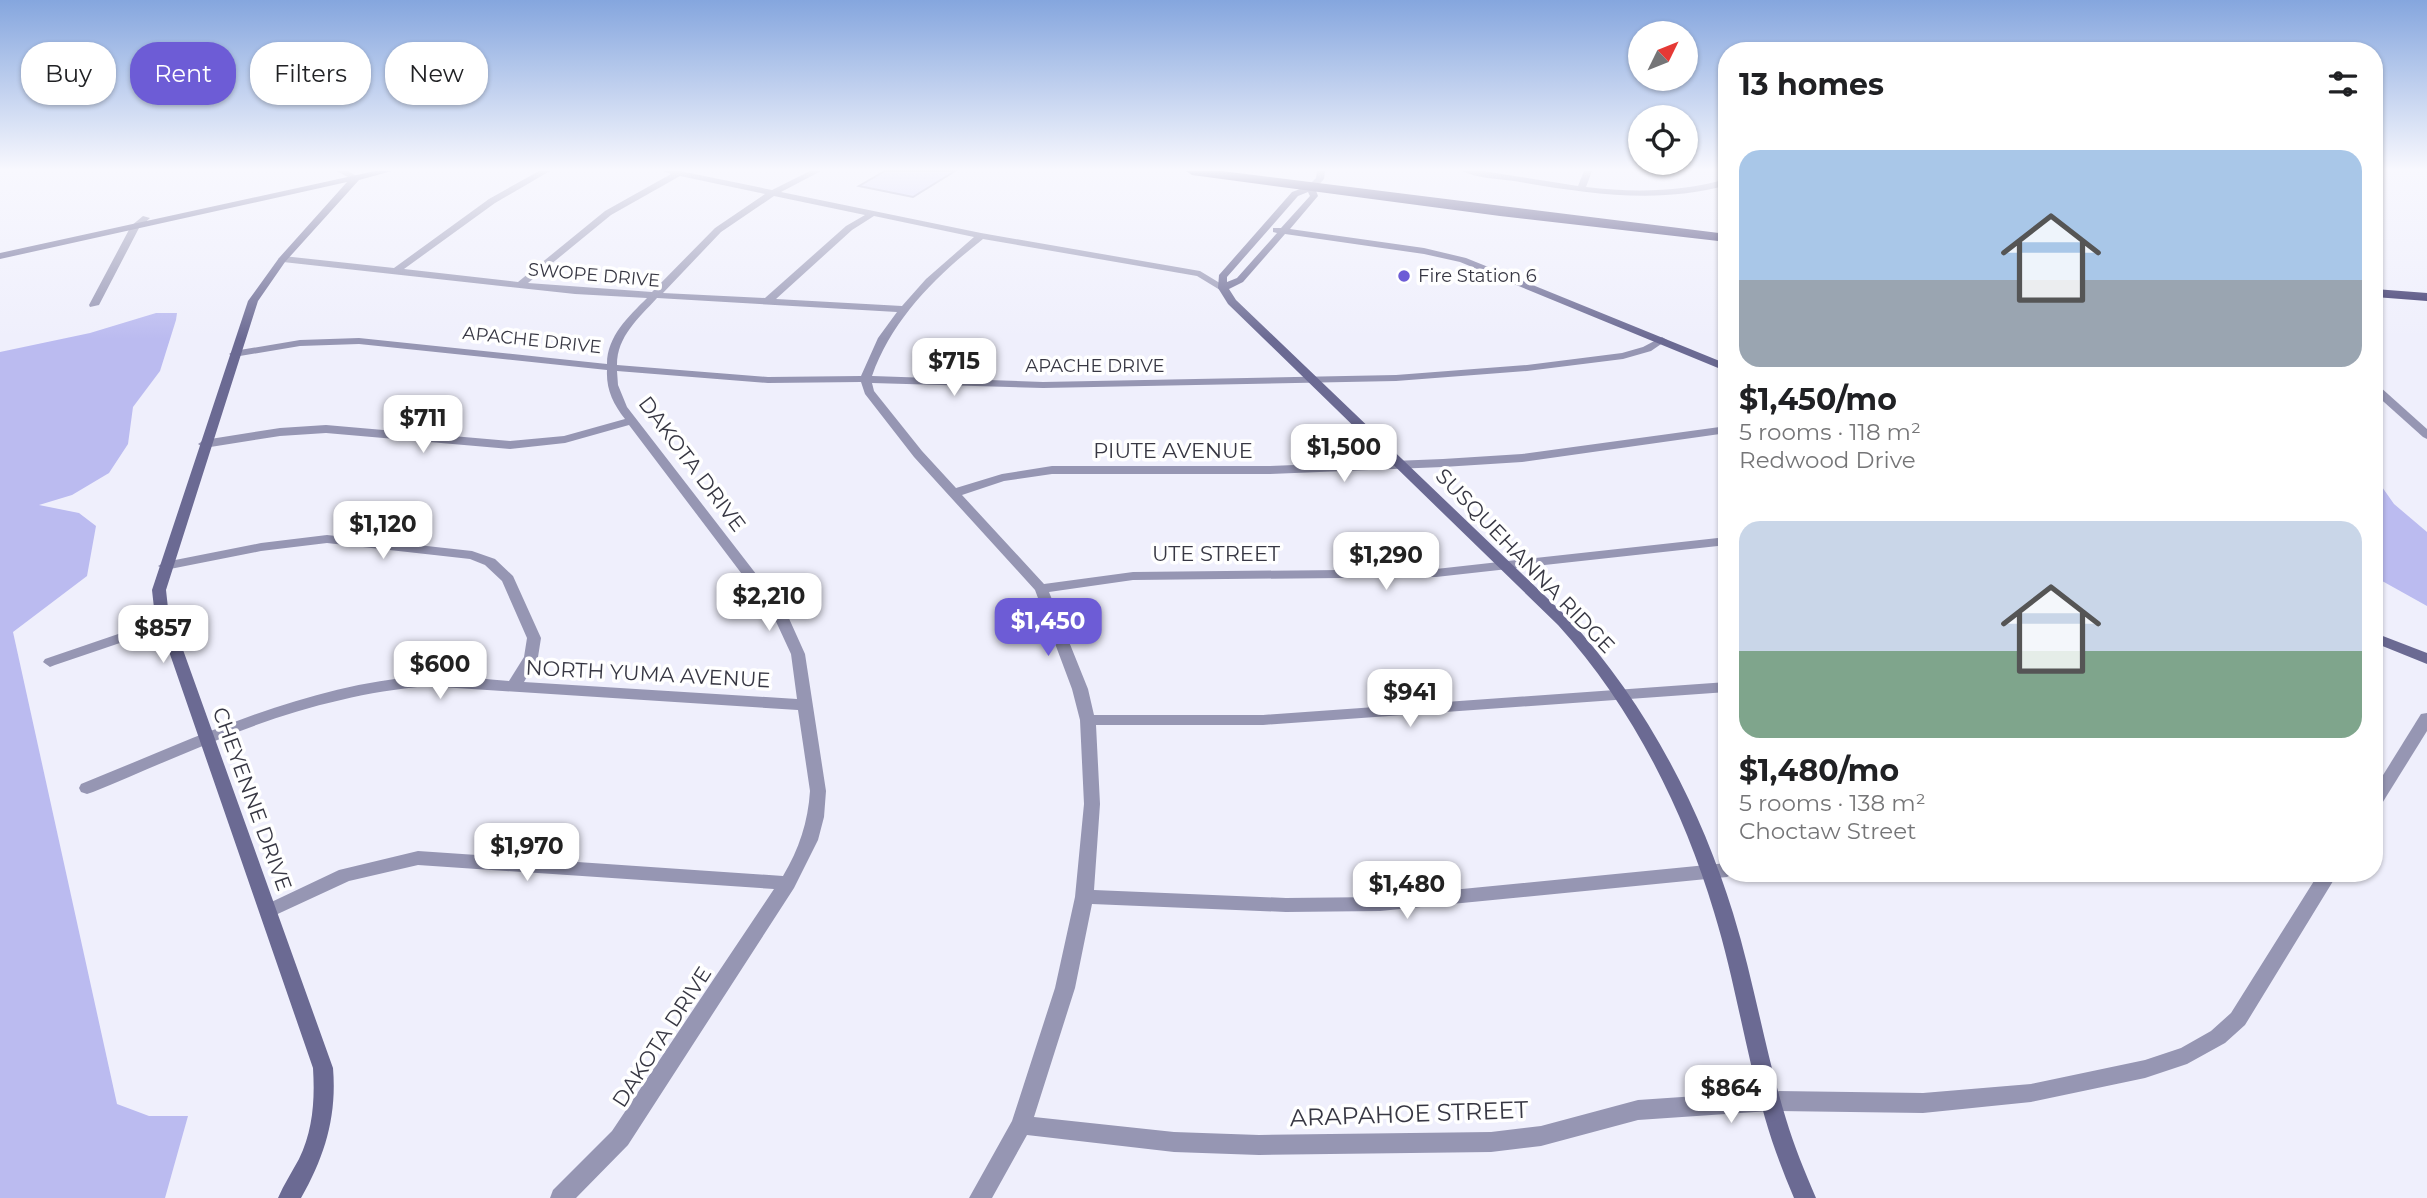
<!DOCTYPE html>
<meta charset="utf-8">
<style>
:root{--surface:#fff;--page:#f2f2f2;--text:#202124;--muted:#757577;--accent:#6d5cd6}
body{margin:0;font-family:Montserrat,sans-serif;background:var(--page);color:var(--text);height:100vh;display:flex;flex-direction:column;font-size:26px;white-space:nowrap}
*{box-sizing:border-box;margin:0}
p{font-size:23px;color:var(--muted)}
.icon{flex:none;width:38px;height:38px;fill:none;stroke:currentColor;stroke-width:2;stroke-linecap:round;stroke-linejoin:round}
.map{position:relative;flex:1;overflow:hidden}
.side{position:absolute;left:1718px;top:42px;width:665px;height:840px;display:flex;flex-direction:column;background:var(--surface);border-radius:28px;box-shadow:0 2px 5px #0004}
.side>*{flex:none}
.guide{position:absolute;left:21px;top:42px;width:665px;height:63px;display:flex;gap:14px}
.needle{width:46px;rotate:47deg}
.fabs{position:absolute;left:1628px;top:21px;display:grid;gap:14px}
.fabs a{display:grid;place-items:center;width:70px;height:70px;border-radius:50%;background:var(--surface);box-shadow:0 2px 5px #0004;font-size:35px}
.price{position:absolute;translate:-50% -60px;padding:0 16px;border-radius:14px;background:#fff;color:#222;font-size:23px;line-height:46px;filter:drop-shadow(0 2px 4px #0008)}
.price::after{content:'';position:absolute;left:50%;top:42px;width:21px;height:16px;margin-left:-10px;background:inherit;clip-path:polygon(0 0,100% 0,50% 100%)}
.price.on{background:var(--accent);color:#fff}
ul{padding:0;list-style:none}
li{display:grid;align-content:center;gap:14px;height:371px;padding:0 21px}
li span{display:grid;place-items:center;height:217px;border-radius:21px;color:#555}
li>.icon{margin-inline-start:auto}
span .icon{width:126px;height:126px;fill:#fffc;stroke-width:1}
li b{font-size:30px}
h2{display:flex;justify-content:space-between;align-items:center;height:84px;padding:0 21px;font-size:30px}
.chip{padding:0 24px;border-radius:28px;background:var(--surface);box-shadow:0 2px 5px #0004;font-size:24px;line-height:63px}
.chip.on{background:var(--accent);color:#fff}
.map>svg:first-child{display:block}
.green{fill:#bbbbf0}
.building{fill:#d1d1f9;stroke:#a6a6c3;stroke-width:2}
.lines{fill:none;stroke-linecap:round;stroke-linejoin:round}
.street{fill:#9696b3;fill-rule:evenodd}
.secondary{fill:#6b6a93;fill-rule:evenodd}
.highway{fill:#363168;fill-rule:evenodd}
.poi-dot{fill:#6d5cd6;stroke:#fff;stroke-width:2.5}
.labels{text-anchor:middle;stroke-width:7;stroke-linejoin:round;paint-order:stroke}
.far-street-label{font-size:18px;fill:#373743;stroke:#fff}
.far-poi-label{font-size:18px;fill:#373743;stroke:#fff;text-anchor:start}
.street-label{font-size:21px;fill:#373743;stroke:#fff}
.near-street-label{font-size:24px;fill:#373743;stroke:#fff}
</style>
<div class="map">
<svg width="2427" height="1198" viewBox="0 0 2427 1198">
<rect width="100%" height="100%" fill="#efeffc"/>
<g class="green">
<path d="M156,313H177L176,320L160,371L133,407L128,444L109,473L72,495L39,505L79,513L96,526L87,576L13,632L117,1104L149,1116H188L165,1198H0V352L90,333Z"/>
<path d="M2375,477L2394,504L2427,532V606L2375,577Z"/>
</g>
<path class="building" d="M885,171H955L913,197L859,186Z"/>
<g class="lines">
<g class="street">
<path d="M337,171H348L360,178L353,180Z"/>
<path d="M539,171H550L495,203L404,269L518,282L605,211L671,174L663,171H680L772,190L810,171H821L781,192L981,233L1200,271L1228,288L1220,290L1197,276L983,239C936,276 892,319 872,376L1043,382L1396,375L1527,365L1622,353L1643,347L1662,337L1667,340L1651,351L1623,359L1527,371L1396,381L1043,388L872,383L874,391L922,451L956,488L1002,474L1052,466H1269L1443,459L1522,454L1727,426V433L1522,462L1443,467L1269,474H1052L1004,481L962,495L1044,584L1133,572L1436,569L1727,537V545L1436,577L1133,580L1049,592L1088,689L1094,715H1263L1727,682V692L1263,725H1096L1100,804L1094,890L1286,898L1380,897L1727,863V873H1734L1727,877L1380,911L1286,912L1092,904L1075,988L1034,1117L1174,1132L1259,1135L1491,1132L1541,1126L1638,1100L1770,1091L1923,1093L2031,1084L2145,1060L2181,1048L2211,1031L2231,1013L2319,873H2338L2245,1025L2225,1043L2187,1064L2145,1078L2031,1102L1923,1113L1770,1111L1638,1120L1541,1146L1491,1152L1259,1155L1174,1152L1027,1135L992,1198H969L1012,1121L1055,988L1075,897L1084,804L1080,720L1072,689L1035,590L914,457L865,394L861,382L768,383L617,371L618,385L627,407L787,614L805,654L826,791L824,817L818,840L794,888L628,1145L576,1198H550L553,1190L612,1131L774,889L418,865L349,881L269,918L263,916L260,911L263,906L339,870L418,851L783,876C799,849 808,822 810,791L798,710L426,686C397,689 369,693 341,700C255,719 174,759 93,792L87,794L81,792L79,788L81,784C191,740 303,685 423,676C451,674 481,679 509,681L524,657L527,638L502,581L485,565L470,559L327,543L261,551L165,570L158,566L165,562L261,543L327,535L472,551L495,559L513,576L541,638L538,657L524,682L797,699L791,654L773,615L629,425L565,443L510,449L326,433L280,436L204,448L198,444L204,440L280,428L326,425L510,441L564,436L625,419C613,404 606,389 607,370L359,344L300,346L234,357L229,354L234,351L300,340L359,338L607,364C607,336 629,316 647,298L575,294L283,262L278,259L283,256L394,268L489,199ZM680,176L765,194L715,228L652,292L528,283L611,215ZM774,196L865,215L846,226L765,298L663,293L721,232ZM874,216L974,237L926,279L902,306L776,299L852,230ZM657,298L897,312L878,338L861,376L768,377L617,365C617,336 639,318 657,298Z"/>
<path d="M1317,171H1325L1324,179L1314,190H1308V186L1316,178Z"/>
<path d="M1462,171H1483L1578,186L1584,171H1592L1586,187C1635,193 1680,192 1727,179V185C1657,205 1585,193 1514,181C1498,179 1476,178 1462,171Z"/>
<path d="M143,216L150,218L139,228L99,305L90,307L89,305L131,226Z"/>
<path d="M2375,385L2379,386L2427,429V439L2423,437L2375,394Z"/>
<path d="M168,617L173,619L175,622L173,625L55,665L50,667L43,662L45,659Z"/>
<path d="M2427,713V731L2381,805L2375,807V788L2421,714Z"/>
</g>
<g class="secondary">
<path d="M375,171H392L359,180L285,262L258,301L166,590L168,608L333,1068C337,1116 325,1156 301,1198H278C284,1184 292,1172 299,1159C313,1130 315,1100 313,1068L154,608L152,590L248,301L279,258L347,182L0,259V253Z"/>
<path d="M1311,185L1315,188L1318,196L1290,229L1424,248L1466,258L1727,364V371L1723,370L1460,262L1424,254L1285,234L1243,282L1229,289L1236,300L1568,618C1644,700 1700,806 1733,913C1754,981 1765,1051 1786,1119C1794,1146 1805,1172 1816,1198H1794C1783,1172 1773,1146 1765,1118C1745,1050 1735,980 1714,912C1683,808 1631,705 1558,625L1228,304L1218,288L1219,275L1292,192ZM1308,192L1310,196L1281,228H1273V232L1277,233L1237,278L1227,282V277L1298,196Z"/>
<path d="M2375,633L2427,653V664L2375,643Z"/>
</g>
<g class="highway">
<path d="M1186,171H1222L1727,234V242L1500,216L1192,175Z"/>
<path d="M2375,289L2427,293V301L2375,297Z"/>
</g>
</g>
<linearGradient id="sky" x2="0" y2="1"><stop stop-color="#85a6de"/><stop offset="0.5" stop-color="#f8f8fe"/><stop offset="1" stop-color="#f8f8fe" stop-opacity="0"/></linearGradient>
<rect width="2427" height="339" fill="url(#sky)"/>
<circle class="poi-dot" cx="1404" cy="276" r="7"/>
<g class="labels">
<g class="far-street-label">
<text transform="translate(594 275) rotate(5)" y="6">SWOPE DRIVE</text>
<text transform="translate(532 340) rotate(6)" y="6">APACHE DRIVE</text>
<text x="1095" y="372">APACHE DRIVE</text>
</g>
<g class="far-poi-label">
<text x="1418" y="282">Fire Station 6</text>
</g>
<g class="street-label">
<text x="1173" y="458">PIUTE AVENUE</text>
<text transform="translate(692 464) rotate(53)" y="7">DAKOTA DRIVE</text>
<text x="1216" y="561">UTE STREET</text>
<text transform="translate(1525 561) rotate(46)" y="7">SUSQUEHANNA RIDGE</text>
<text transform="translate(648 674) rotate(3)" y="7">NORTH YUMA AVENUE</text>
<text transform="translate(252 799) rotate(70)" y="7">CHEYENNE DRIVE</text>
<text transform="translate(662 1037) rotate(-57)" y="7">DAKOTA DRIVE</text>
</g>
<g class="near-street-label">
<text transform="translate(1409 1114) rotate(-2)" y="8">ARAPAHOE STREET</text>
</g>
</g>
</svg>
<div class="fabs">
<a><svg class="needle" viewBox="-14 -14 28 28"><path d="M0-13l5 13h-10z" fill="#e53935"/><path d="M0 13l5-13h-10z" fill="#757577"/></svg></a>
<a><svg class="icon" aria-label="locate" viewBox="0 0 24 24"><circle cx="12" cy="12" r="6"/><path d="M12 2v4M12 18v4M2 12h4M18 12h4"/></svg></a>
</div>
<b class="price" style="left:954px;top:398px">$715</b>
<b class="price" style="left:423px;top:455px">$711</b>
<b class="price" style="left:1344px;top:484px">$1,500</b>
<b class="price" style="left:383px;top:561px">$1,120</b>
<b class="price" style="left:1386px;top:592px">$1,290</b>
<b class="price" style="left:769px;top:633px">$2,210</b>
<b class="price on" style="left:1048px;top:658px">$1,450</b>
<b class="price" style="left:163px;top:665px">$857</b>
<b class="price" style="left:440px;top:701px">$600</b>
<b class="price" style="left:1410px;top:729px">$941</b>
<b class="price" style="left:527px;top:883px">$1,970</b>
<b class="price" style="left:1407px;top:921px">$1,480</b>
<b class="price" style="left:1731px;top:1125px">$864</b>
<div class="guide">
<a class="chip">Buy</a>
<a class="chip on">Rent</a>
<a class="chip">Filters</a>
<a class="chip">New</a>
</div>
<section class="side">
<h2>13 homes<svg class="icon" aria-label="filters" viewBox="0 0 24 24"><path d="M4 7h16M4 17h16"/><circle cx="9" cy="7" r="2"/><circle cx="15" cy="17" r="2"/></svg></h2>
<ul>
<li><span style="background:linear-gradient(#a9c7e8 60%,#9aa5b1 0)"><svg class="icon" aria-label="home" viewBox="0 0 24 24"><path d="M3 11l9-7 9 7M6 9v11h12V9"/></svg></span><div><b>$1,450/mo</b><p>5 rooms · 118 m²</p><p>Redwood Drive</p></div></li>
<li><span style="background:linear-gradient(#c9d6e8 60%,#7fa58c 0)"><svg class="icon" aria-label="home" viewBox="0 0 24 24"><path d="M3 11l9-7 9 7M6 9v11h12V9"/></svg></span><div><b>$1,480/mo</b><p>5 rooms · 138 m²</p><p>Choctaw Street</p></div></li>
</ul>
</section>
</div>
